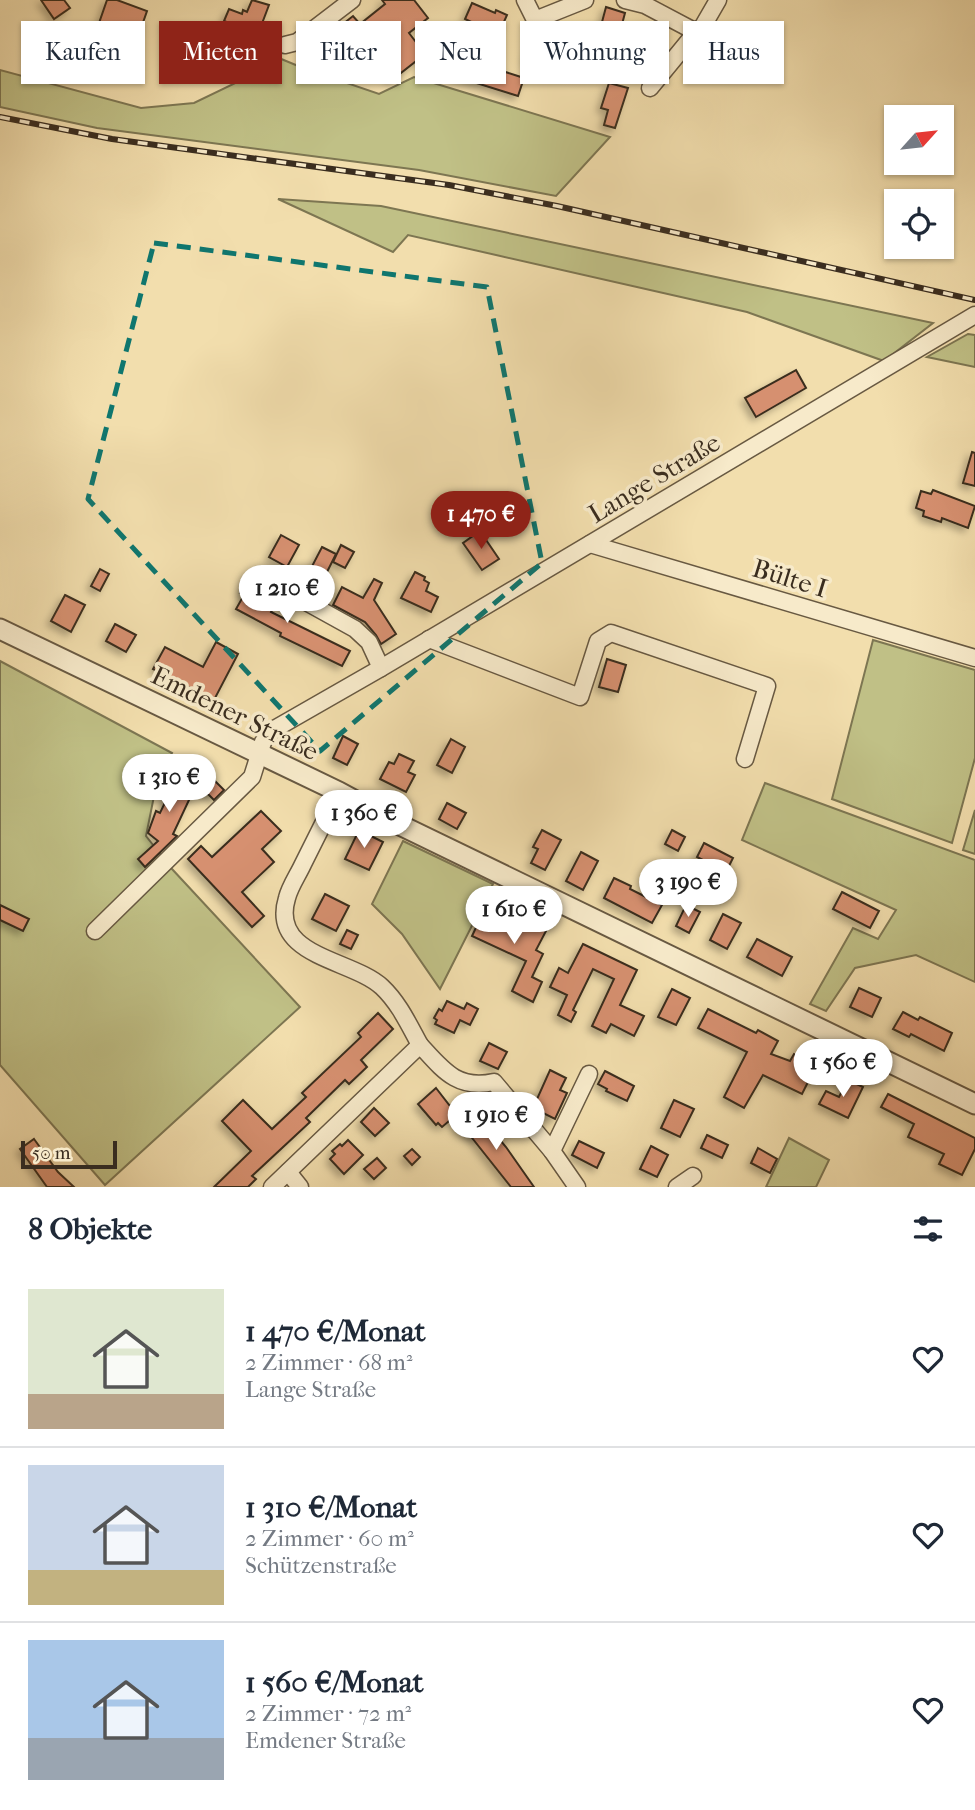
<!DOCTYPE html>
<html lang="de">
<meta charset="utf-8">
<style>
:root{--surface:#fff;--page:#f2f2f3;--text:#1f2937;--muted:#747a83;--line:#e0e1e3;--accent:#8f2418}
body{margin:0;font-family:"IM FELL French Canon",serif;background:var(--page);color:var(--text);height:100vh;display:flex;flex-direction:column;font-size:26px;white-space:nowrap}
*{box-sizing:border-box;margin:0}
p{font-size:23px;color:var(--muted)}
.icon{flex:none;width:38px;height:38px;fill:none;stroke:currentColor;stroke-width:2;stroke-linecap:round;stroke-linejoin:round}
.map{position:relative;height:1187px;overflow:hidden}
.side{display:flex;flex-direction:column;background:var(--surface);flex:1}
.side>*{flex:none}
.guide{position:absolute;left:21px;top:21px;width:934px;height:63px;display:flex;gap:14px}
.needle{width:46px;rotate:63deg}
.buttons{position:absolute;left:884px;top:105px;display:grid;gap:14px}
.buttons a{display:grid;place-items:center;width:70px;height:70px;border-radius:0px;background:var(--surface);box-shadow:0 2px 5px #0004;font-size:35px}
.scale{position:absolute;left:21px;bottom:18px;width:96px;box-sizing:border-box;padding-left:7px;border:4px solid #3a2d1f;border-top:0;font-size:19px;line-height:24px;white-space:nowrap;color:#3a2d1f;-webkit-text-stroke:5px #f7eaca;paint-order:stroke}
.price{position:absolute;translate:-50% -60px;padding:0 16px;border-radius:24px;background:#fff;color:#222;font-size:23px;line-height:46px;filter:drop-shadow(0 2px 4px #0008)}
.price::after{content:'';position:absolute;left:50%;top:42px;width:21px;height:16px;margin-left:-10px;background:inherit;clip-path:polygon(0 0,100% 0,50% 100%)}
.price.selected{background:var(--accent);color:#fff}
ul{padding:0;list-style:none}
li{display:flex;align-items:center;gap:21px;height:175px;padding:0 28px}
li+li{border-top:2px solid var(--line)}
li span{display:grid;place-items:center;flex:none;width:196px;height:140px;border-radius:0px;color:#555}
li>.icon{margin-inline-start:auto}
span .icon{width:84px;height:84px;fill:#fffc;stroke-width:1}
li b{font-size:30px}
h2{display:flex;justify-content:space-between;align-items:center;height:84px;padding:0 28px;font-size:30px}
.chip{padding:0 24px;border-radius:0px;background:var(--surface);box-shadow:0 2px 5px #0004;font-size:24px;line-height:63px}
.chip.selected{background:var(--accent);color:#fff}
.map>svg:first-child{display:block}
.green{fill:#c0c086;stroke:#7d7652;stroke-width:2}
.building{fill:#d6906f;stroke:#3a2d1f;stroke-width:2;filter:url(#shadow)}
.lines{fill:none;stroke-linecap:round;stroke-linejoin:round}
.minor-casing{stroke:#685942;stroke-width:19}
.tertiary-casing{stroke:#685942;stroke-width:23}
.minor{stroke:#f7eaca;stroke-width:16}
.tertiary{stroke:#f7eaca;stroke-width:19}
.rail-casing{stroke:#3a2d1f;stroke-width:6}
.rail{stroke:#f7eaca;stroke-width:3.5;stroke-dasharray:10;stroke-linecap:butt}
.marked{fill:none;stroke:#0f766e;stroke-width:5;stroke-dasharray:14 9;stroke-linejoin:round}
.labels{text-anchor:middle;stroke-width:7;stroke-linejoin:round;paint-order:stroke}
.street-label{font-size:26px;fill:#3a2d1f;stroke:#f7eaca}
</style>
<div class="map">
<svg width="975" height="1187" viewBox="0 0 975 1187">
<defs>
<filter id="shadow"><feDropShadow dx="-4" dy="4" stdDeviation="3.5" flood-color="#0004"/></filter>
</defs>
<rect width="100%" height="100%" fill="#f2dead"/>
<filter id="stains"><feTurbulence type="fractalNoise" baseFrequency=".00286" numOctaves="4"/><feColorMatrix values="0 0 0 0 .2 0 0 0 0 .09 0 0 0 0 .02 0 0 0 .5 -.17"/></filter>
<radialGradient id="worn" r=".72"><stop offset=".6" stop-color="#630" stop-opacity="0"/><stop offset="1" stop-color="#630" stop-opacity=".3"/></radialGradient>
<g class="green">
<path d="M274,56L303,68L379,94L414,77L610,137L556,196L419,170L97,128L0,107V70L141,108L194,103L248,77Z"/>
<path d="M278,199L381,206L933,323L884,361L747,312L408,235L393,252Z"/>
<path d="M968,334L975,335V367L927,357Z"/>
<path d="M873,640L975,670V758L952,843L832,799Z"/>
<path d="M0,661L172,753L157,781L146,836L172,869L300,1007L105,1185L0,1065Z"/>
<path d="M765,783L975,860V982L916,955L855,968L826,1011L810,1004L853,928L878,939L896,910L742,840Z"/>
<path d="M975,810V854L963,850Z"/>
<path d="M403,841L493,884L440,989L402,934L372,904Z"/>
<path d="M789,1138L829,1160L816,1187H766Z"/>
</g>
<g class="building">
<path d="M41,0H64L70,8L54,19Z"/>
<path d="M107,0H117L147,11L140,31L119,24L116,33L98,26Z"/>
<path d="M252,0L269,5L258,34L224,21L229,9L242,14L243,10L247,12Z"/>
<path d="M382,0H414L428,18L409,33L425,54L392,80L354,29L335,44L329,35L353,16L360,24L385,4Z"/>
<path d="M472,3L495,13L496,10L507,15L496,40L480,33L482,27L465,19Z"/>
<path d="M606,7L625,13L621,28L602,22Z"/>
<path d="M640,26L664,54L643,73L635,64L638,62L621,43Z"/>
<path d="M550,29L563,34L559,44L546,40Z"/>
<path d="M535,38L552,44L544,67L527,60Z"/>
<path d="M459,57L524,78L518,96L454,76Z"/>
<path d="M609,83L628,88L615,128L604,125L608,110L601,108Z"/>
<path d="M796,370L806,388L756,417L745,398Z"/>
<path d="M972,452L975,453V486L963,483Z"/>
<path d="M933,490L975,506L968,528L942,518L941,522L923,516L924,511L916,508L921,491L931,494Z"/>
<path d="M480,531L499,559L482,570L463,543Z"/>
<path d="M281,535L299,545L287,567L269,557Z"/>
<path d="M341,545L354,552L345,568L333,562Z"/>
<path d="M322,547L336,554L322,582L308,574Z"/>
<path d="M100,569L109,574L100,591L91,586Z"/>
<path d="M415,572L425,577L424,580L429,583L426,591L438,597L431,612L401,598Z"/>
<path d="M249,574L265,582L255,601L272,610L271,612L350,651L342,666L280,636L281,633L236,609L244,595L240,593Z"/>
<path d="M374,579L382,583L374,600L396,634L381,644L376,635L365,622L333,605L342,587L363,598Z"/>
<path d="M65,595L85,605L71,632L51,621Z"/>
<path d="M115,624L136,635L126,652L106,641Z"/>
<path d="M216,642L238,654L214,700L153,669L165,647L203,667Z"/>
<path d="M607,659L626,665L618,692L599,687Z"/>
<path d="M343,736L358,744L347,765L333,758Z"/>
<path d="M451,739L465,747L452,773L437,765Z"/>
<path d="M399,754L414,761L408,772L415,775L406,792L380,779L389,762L394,764Z"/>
<path d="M167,768L197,783L173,834L177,836L145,867L138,859L158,841L148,833L156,811L160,813L173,786L161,781Z"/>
<path d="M207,773L224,790L214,800L197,783Z"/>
<path d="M447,803L466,813L457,829L439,819Z"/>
<path d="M261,811L281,831L262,849L274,862L242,892L264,916L252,927L188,859L201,846L212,857Z"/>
<path d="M359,830L383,842L369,870L345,859Z"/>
<path d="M542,830L561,840L545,870L531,863L538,849L533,847Z"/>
<path d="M672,830L685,837L678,851L665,844Z"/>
<path d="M704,843L733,858L726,872L697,857Z"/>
<path d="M581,852L598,861L583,890L566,881Z"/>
<path d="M614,878L631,886L630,889L662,905L652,923L604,898Z"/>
<path d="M842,892L879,911L870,928L833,909Z"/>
<path d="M325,894L349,906L336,931L312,919Z"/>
<path d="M488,902L508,912L502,923L521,932L526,921L546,931L536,950L543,954L532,977L542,982L533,1002L512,991L526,961L472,936Z"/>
<path d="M0,905L29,919L23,931L0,920Z"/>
<path d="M686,905L700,912L689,933L676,926Z"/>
<path d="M723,914L741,923L727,949L710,940Z"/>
<path d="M347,930L358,935L351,949L340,944Z"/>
<path d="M757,939L792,957L782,976L747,957Z"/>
<path d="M583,944L637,970L620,1005L644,1016L634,1036L611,1024L606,1033L592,1026L614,979L593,969L573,1010L576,1012L571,1022L558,1015L567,995L550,987L559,968L568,973Z"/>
<path d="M859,988L881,998L872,1017L850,1007Z"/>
<path d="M672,989L690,998L676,1025L658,1017Z"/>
<path d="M447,1001L464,1009L467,1003L478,1009L470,1025L460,1020L454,1033L435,1024L437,1020L434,1018L439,1009L442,1011Z"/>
<path d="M708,1009L756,1033L758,1030L778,1041L771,1054L790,1061L794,1054L813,1064L806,1078L809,1080L802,1094L763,1075L744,1108L724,1097L747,1052L698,1028Z"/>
<path d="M903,1012L918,1020L920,1017L952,1033L944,1051L911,1034L909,1037L893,1029Z"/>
<path d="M378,1013L393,1029L361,1060L367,1067L349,1084L345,1080L306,1118L310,1122L252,1176L256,1179L248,1187H214L251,1151L222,1121L243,1100L272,1129L306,1097L302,1093L361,1037L358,1033Z"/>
<path d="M489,1043L507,1052L498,1069L480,1061Z"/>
<path d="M550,1070L566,1078L560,1090L567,1093L555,1119L533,1108Z"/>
<path d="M605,1071L634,1086L627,1101L606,1091L607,1089L598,1084Z"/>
<path d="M848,1080L863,1087L848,1118L819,1104L826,1091L839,1097Z"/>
<path d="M436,1088L450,1106L455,1104L461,1111L442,1127L438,1123L436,1125L418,1104Z"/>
<path d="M888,1094L975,1138V1149L962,1175L939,1164L944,1154L908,1137L914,1124L881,1107Z"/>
<path d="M674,1100L694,1109L680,1137L661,1128Z"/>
<path d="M374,1108L389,1123L375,1136L361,1122Z"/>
<path d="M477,1112L506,1147L534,1187H511L461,1124Z"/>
<path d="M707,1135L728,1145L722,1158L701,1148Z"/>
<path d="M34,1139L58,1172L74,1187H47L20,1149Z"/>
<path d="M348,1140L363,1155L344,1174L330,1159L335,1154L332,1151L340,1144L342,1146Z"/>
<path d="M579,1141L604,1153L597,1168L572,1155Z"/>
<path d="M651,1146L668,1155L657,1177L640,1169Z"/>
<path d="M758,1148L777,1159L770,1173L751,1163Z"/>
<path d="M412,1149L420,1157L412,1165L404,1156Z"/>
<path d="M377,1158L386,1168L374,1179L364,1169Z"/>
</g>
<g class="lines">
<defs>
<g id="minor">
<path d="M525,0L535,20L585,0"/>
<path d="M625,0L645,5L696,32L703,26L718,0"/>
<path d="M285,45L297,42L352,0"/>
<path d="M650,88L696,32"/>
<path d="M590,544L975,658"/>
<path d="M299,598L355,629L369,642L381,668"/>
<path d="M429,639L580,697L598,641L611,633L767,686L745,759"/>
<path d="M95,931L252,777L263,742L271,731L381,668L975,315"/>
<path d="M420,1045C443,1070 457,1090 494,1082L552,1151L577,1187"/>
<path d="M552,1151L589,1074"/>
<path d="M288,1172L300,1187"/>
<path d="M272,1187L420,1045C409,1025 399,1003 382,987C352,959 269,957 287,898C290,886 298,875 303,864C315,840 327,816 339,792"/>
<path d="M677,1187L693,1176"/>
</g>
<path id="tertiary" d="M0,629L339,792L402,826L975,1104"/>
</defs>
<use href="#minor" class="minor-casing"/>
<use href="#tertiary" class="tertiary-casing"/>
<use href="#minor" class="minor"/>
<use href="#tertiary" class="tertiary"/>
<defs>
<path id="rail" d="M0,117L112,139L449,185L557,206L975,300"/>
</defs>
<use href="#rail" class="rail-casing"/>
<use href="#rail" class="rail"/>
</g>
<path class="marked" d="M154,243L487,287L542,563L320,751L88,499Z"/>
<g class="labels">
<g class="street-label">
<text transform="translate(654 478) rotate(-31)" y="9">Lange Straße</text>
<text transform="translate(790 578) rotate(17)" y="9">Bülte I</text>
<text transform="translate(235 713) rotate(26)" y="9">Emdener Straße</text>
</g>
</g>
<rect width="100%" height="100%" filter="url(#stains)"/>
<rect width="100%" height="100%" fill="url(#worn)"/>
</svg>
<div class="buttons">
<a><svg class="needle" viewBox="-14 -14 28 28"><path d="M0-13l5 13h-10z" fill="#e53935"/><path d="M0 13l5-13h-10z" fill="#747a83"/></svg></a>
<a><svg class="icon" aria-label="locate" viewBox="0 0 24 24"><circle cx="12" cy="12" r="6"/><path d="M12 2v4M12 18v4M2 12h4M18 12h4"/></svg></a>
</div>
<div class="scale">50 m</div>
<b class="price selected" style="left:481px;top:551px">1 470 €</b>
<b class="price" style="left:287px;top:625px">1 210 €</b>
<b class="price" style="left:169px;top:814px">1 310 €</b>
<b class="price" style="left:364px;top:850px">1 360 €</b>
<b class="price" style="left:688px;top:919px">3 190 €</b>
<b class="price" style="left:514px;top:946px">1 610 €</b>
<b class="price" style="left:843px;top:1099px">1 560 €</b>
<b class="price" style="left:496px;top:1152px">1 910 €</b>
<div class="guide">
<a class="chip">Kaufen</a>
<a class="chip selected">Mieten</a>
<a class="chip">Filter</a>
<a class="chip">Neu</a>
<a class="chip">Wohnung</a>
<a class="chip">Haus</a>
</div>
</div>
<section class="side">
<h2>8 Objekte<svg class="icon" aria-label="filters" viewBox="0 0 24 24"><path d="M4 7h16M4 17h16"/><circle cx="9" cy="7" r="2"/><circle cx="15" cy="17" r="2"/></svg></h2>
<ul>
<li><span style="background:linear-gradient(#dfe7d0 75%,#b9a48a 0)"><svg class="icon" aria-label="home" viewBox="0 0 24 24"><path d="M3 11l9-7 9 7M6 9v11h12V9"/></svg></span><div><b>1 470 €/Monat</b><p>2 Zimmer · 68 m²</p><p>Lange Straße</p></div><svg class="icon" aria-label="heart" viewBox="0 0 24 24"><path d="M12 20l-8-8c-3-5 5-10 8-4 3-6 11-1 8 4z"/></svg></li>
<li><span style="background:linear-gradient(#c9d6e8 75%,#c2b280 0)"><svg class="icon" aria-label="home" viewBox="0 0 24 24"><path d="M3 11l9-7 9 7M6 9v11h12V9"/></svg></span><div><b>1 310 €/Monat</b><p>2 Zimmer · 60 m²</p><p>Schützenstraße</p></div><svg class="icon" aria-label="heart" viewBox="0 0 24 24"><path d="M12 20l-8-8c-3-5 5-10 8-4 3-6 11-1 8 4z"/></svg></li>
<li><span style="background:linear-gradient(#a9c7e8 70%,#9aa5b1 0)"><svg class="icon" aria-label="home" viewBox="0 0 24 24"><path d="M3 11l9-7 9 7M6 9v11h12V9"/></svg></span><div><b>1 560 €/Monat</b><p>2 Zimmer · 72 m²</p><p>Emdener Straße</p></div><svg class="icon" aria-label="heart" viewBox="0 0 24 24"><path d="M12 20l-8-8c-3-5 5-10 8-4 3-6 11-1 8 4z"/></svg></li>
</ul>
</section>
